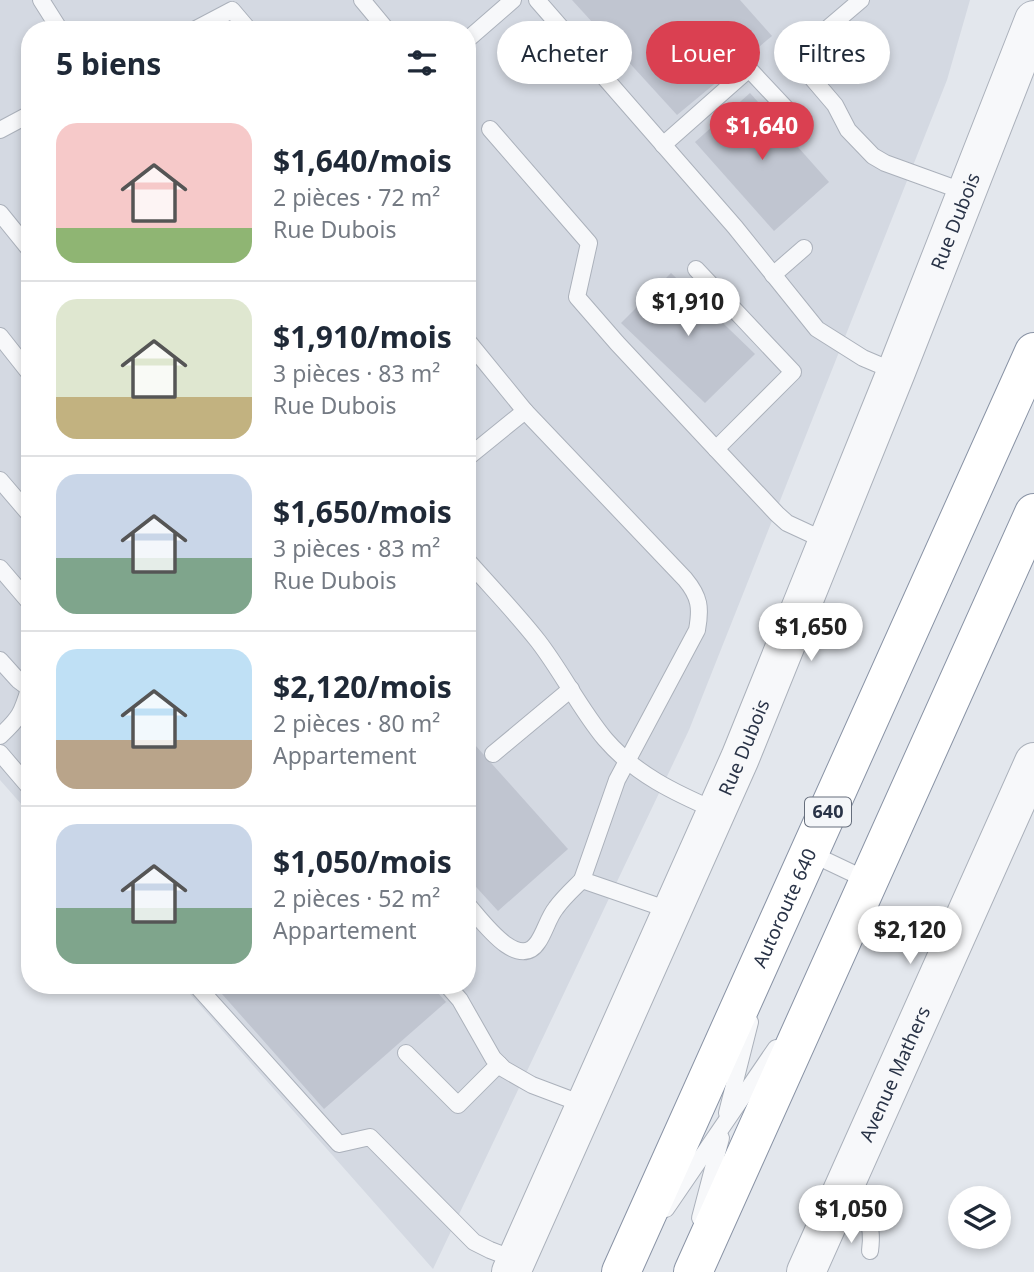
<!DOCTYPE html>
<html lang="fr">
<meta charset="utf-8">
<style>
:root{--surface:#fff;--page:#f6f6f7;--text:#1f2937;--muted:#747a83;--line:#e0e1e3;--accent:#da4051}
body{margin:0;font-family:"Noto Sans",sans-serif;background:var(--page);color:var(--text);height:100vh;display:flex;flex-direction:column;font-size:26px;white-space:nowrap}
*{box-sizing:border-box;margin:0}
p{font-size:23px;color:var(--muted)}
.icon{flex:none;width:38px;height:38px;fill:none;stroke:currentColor;stroke-width:2;stroke-linecap:round;stroke-linejoin:round}
.map{position:relative;flex:1;overflow:hidden}
.drawer{position:absolute;left:21px;top:21px;width:455px;height:973px;display:flex;flex-direction:column;background:var(--surface);border-radius:28px;box-shadow:0 4px 10px #0003}
.drawer>*{flex:none}
.hud{position:absolute;left:497px;top:21px;width:430px;height:63px;display:flex;gap:14px}
.tools{position:absolute;left:948px;top:1186px;display:grid;gap:14px}
.tools a{display:grid;place-items:center;width:63px;height:63px;border-radius:50%;background:var(--surface);box-shadow:0 4px 10px #0003;font-size:35px}
.price{position:absolute;translate:-50% -60px;padding:0 16px;border-radius:24px;background:#fff;color:#222;font-size:23px;line-height:46px;filter:drop-shadow(0 2px 4px #0008)}
.price::after{content:'';position:absolute;left:50%;top:42px;width:21px;height:16px;margin-left:-10px;background:inherit;clip-path:polygon(0 0,100% 0,50% 100%)}
.price.active{background:var(--accent);color:#fff}
ul{padding:0;list-style:none}
li{display:flex;align-items:center;gap:21px;height:175px;padding:0 35px}
li+li{border-top:2px solid var(--line)}
li span{display:grid;place-items:center;flex:none;width:196px;height:140px;border-radius:21px;color:#555}
li>.icon{margin-inline-start:auto}
span .icon{width:84px;height:84px;fill:#fffc;stroke-width:1}
li b{font-size:30px}
h2{display:flex;justify-content:space-between;align-items:center;height:84px;padding:0 35px;font-size:30px}
.pill{padding:0 24px;border-radius:32px;background:var(--surface);box-shadow:0 4px 10px #0003;font-size:24px;line-height:63px}
.pill.active{background:var(--accent);color:#fff}
.map>svg:first-child{display:block}
.built{fill:#d4d9e2}
.building{fill:#c0c5d0}
.lines{fill:none;stroke-linecap:round;stroke-linejoin:round}
.service-casing{stroke:#abb1bb;stroke-width:18}
.tertiary-casing{stroke:#abb1bb;stroke-width:40}
.motorway-casing{stroke:#8993a5;stroke-width:40}
.service{stroke:#f7f8fa;stroke-width:16}
.tertiary{stroke:#f7f8fa;stroke-width:38}
.motorway{stroke:#fff;stroke-width:38}
.labels{text-anchor:middle;stroke-width:5;stroke-linejoin:round;paint-order:stroke}
.shield{fill:#f4f6f9;stroke:#666e7c;stroke-width:2}
.shield-label{font-size:18px;font-weight:bold;fill:#293347}
.street-label{font-size:19px;fill:#293347;stroke:#f4f6f9}
</style>
<div class="map">
<svg width="1034" height="1272" viewBox="0 0 1034 1272">
<rect width="100%" height="100%" fill="#e3e7ed"/>
<path class="built" d="M0,0H970L947,80L689,730L433,1269L182,985H467V30H30V814L0,780Z"/>
<g class="building">
<path d="M572,0H740L772,36L677,115Z"/>
<path d="M750,93L829,182L774,231L695,142Z"/>
<path d="M671,273L755,354L705,403L621,323Z"/>
<path d="M467,736L568,849L498,911L467,877Z"/>
<path d="M214,985H431L446,1002L324,1109Z"/>
</g>
<g class="lines">
<defs>
<g id="service">
<path d="M41,0L60,30"/>
<path d="M362,0L387,30"/>
<path d="M537,0L735,227L817,329L863,358L896,372"/>
<path d="M861,0L794,57L835,105L848,130L873,156L885,163L965,192"/>
<path d="M194,30L232,10L249,30"/>
<path d="M467,40L513,0"/>
<path d="M490,129L589,243L577,297L617,343L716,449"/>
<path d="M0,130L30,114"/>
<path d="M663,145L749,69L794,117"/>
<path d="M0,213L30,250"/>
<path d="M696,269L793,372L716,449L777,514L787,523L828,542"/>
<path d="M773,275L804,248"/>
<path d="M0,336L30,374"/>
<path d="M467,340L525,411L685,579C700,597 701,608 697,630L617,780L582,880L672,911"/>
<path d="M467,458L525,411"/>
<path d="M0,480L30,515"/>
<path d="M467,560C491,587 516,613 538,641C562,672 580,709 605,739C635,774 675,793 717,811"/>
<path d="M0,568L30,603"/>
<path d="M0,660L18,680L30,689"/>
<path d="M0,736C21,717 22,712 30,686"/>
<path d="M0,753L30,788"/>
<path d="M493,754L571,689"/>
<path d="M810,853L869,881"/>
<path d="M467,904C480,918 518,973 538,942C545,932 548,918 556,908C563,898 573,889 582,880"/>
<path d="M196,985L339,1144L370,1137L474,1242L490,1250L516,1260"/>
<path d="M447,985L460,1000L493,1058L504,1069L532,1085L585,1105"/>
<path d="M406,1053L458,1105L499,1064"/>
<path d="M727,1113L750,1022"/>
<path d="M841,1193C866,1209 874,1221 870,1251"/>
<path d="M666,1209L776,1048"/>
<path d="M700,1218L721,1138"/>
</g>
<g id="tertiary">
<path id="s1" d="M511,1272L740,758L896,372L1034,20"/>
<path id="s2" d="M806,1272L1034,762"/>
</g>
<g id="motorway">
<path id="s3" d="M621,1272L1034,352"/>
<path d="M693,1272L1034,513"/>
</g>
</defs>
<use href="#service" class="service-casing"/>
<use href="#tertiary" class="tertiary-casing"/>
<use href="#motorway" class="motorway-casing"/>
<use href="#service" class="service"/>
<use href="#tertiary" class="tertiary"/>
<use href="#motorway" class="motorway"/>
</g>
<g class="labels">
<rect class="shield" x="805" y="797.5" width="46" height="29" rx="5"/>
<g class="shield-label">
<text x="828" y="818">640</text>
</g>
<g class="street-label">
<text dy="7" stroke="none"><textPath href="#s1" startOffset="1141">Rue Dubois</textPath></text>
<text dy="7" stroke="none"><textPath href="#s1" startOffset="574">Rue Dubois</textPath></text>
<text dy="7" stroke="none"><textPath href="#s3" startOffset="399">Autoroute 640</textPath></text>
<text dy="7" stroke="none"><textPath href="#s2" startOffset="217">Avenue Mathers</textPath></text>
</g>
</g>
</svg>
<div class="tools">
<a><svg class="icon" aria-label="layers" viewBox="0 0 24 24"><path d="M12 4l9 5-9 5-9-5zM3 14l9 5 9-5"/></svg></a>
</div>
<b class="price active" style="left:762px;top:162px">$1,640</b>
<b class="price" style="left:688px;top:338px">$1,910</b>
<b class="price" style="left:811px;top:663px">$1,650</b>
<b class="price" style="left:910px;top:966px">$2,120</b>
<b class="price" style="left:851px;top:1245px">$1,050</b>
<div class="hud">
<a class="pill">Acheter</a>
<a class="pill active">Louer</a>
<a class="pill">Filtres</a>
</div>
<section class="drawer">
<h2>5 biens<svg class="icon" aria-label="filters" viewBox="0 0 24 24"><path d="M4 7h16M4 17h16"/><circle cx="9" cy="7" r="2"/><circle cx="15" cy="17" r="2"/></svg></h2>
<ul>
<li><span style="background:linear-gradient(#f6c9c9 75%,#8fb573 0)"><svg class="icon" aria-label="home" viewBox="0 0 24 24"><path d="M3 11l9-7 9 7M6 9v11h12V9"/></svg></span><div><b>$1,640/mois</b><p>2 pièces · 72 m²</p><p>Rue Dubois</p></div></li>
<li><span style="background:linear-gradient(#dfe7d0 70%,#c2b280 0)"><svg class="icon" aria-label="home" viewBox="0 0 24 24"><path d="M3 11l9-7 9 7M6 9v11h12V9"/></svg></span><div><b>$1,910/mois</b><p>3 pièces · 83 m²</p><p>Rue Dubois</p></div></li>
<li><span style="background:linear-gradient(#c9d6e8 60%,#7fa58c 0)"><svg class="icon" aria-label="home" viewBox="0 0 24 24"><path d="M3 11l9-7 9 7M6 9v11h12V9"/></svg></span><div><b>$1,650/mois</b><p>3 pièces · 83 m²</p><p>Rue Dubois</p></div></li>
<li><span style="background:linear-gradient(#bfe0f5 65%,#b9a48a 0)"><svg class="icon" aria-label="home" viewBox="0 0 24 24"><path d="M3 11l9-7 9 7M6 9v11h12V9"/></svg></span><div><b>$2,120/mois</b><p>2 pièces · 80 m²</p><p>Appartement</p></div></li>
<li><span style="background:linear-gradient(#c9d6e8 60%,#7fa58c 0)"><svg class="icon" aria-label="home" viewBox="0 0 24 24"><path d="M3 11l9-7 9 7M6 9v11h12V9"/></svg></span><div><b>$1,050/mois</b><p>2 pièces · 52 m²</p><p>Appartement</p></div></li>
</ul>
</section>
</div>
